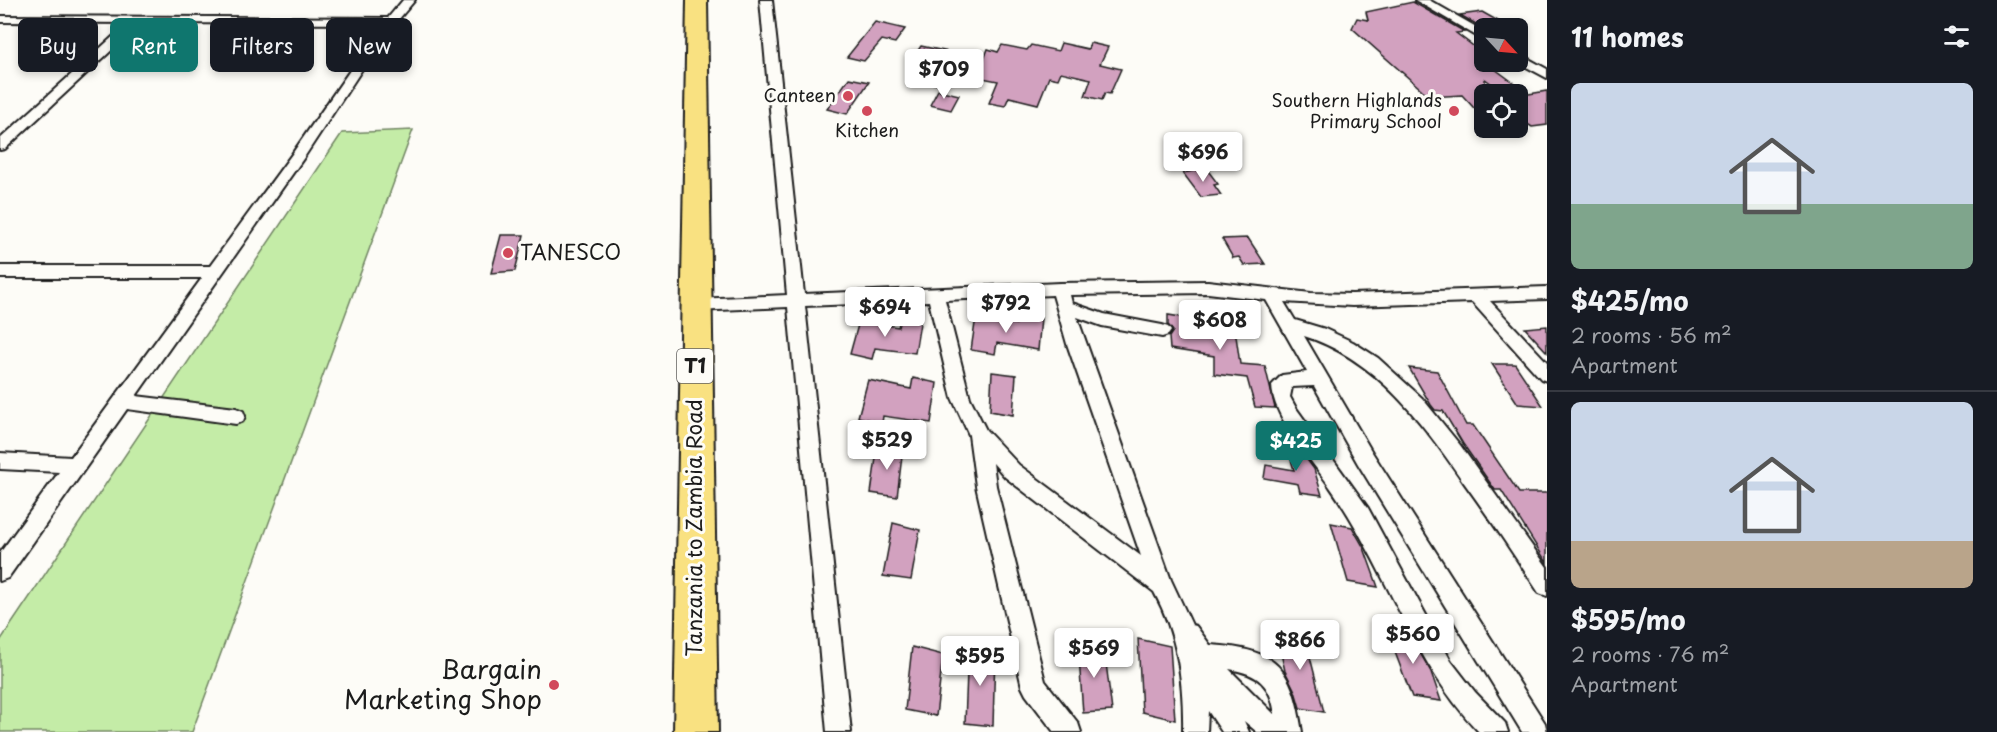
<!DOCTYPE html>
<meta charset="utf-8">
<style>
:root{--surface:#171b24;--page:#242831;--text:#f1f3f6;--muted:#9ea1a6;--line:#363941;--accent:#0f766e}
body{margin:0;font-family:"Playpen Sans",sans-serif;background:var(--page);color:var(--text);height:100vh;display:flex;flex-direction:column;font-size:22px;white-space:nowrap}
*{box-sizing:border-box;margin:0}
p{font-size:20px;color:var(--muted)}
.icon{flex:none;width:33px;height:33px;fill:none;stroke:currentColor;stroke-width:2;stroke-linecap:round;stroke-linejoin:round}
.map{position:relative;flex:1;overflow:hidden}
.side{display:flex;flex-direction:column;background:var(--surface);width:450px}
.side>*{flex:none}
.hud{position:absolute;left:18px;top:18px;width:570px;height:54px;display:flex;gap:12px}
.needle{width:39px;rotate:116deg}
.controls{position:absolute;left:1474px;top:18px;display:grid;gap:12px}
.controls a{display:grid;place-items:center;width:54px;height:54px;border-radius:9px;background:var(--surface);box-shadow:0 3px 9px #0003;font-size:30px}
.price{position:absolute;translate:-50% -51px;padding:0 14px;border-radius:6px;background:#fff;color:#222;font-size:20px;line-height:39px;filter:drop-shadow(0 2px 3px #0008)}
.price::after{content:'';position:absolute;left:50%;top:36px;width:18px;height:14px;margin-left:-9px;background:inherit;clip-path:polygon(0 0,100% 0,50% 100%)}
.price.on{background:var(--accent);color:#fff}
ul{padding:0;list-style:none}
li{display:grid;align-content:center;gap:12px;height:318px;padding:0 24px}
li+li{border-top:2px solid var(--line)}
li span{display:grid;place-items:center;height:186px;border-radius:9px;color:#555}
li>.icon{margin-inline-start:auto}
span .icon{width:108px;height:108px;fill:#fffc;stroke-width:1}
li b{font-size:26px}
h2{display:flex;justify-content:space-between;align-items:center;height:72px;padding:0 24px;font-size:26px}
.chip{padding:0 21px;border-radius:9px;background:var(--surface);box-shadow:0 3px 9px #0003;font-size:21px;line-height:54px}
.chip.on{background:var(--accent);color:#fff}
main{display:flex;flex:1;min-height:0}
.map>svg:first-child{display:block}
.green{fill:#c4eca7;stroke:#708462;stroke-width:1.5}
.building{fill:#d2a1bf;stroke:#1c1c1c;stroke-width:1.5}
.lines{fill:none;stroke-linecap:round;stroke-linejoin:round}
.minor-casing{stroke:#1c1c1c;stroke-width:4}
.trunk-casing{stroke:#1c1c1c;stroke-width:4}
.minor{fill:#fdfcf7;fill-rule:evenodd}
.trunk{fill:#f9e181;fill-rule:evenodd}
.poi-dot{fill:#d1495b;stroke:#fdfcf7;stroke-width:2}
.labels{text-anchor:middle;stroke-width:6;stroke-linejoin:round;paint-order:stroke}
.far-poi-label{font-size:18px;fill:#1c1c1c;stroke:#fdfcf7;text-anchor:end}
.shield{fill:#fdfcf7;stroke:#605f5e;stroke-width:1.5}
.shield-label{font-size:20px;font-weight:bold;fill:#1c1c1c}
.poi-label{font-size:21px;fill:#1c1c1c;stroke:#fdfcf7;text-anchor:start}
.street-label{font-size:21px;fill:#1c1c1c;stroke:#fdfcf7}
.near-poi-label{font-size:26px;fill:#1c1c1c;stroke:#fdfcf7;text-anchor:end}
</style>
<main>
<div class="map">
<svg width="1547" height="732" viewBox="0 0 1547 732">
<rect width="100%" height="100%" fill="#fdfcf7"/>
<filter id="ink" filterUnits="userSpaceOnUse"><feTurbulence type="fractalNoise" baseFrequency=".0167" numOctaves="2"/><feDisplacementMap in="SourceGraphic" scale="12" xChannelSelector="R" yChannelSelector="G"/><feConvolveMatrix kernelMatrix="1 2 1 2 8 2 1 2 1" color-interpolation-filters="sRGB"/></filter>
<g filter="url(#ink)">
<path class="green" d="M413,130L192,732H0V641L342,133Z"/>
<g class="building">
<path d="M1413,2L1465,32L1456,33L1484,54L1476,55L1529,94L1547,91V125L1532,127L1518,118V87L1499,89L1485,79V120L1462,95L1430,97L1352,28L1357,18L1368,20L1366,12Z"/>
<path d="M1482,12L1507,26L1485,29L1460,15Z"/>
<path d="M875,22L905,29L895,43L882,40L864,61L847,57Z"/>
<path d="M1061,43L1088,49L1090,43L1108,47L1100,64L1121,69L1110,94L1105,93L1102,100L1085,96L1091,79L1061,72L1058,79L1049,77L1038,104L1009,97L1005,106L989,103L998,81L977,77L988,49L998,52L1002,45L1027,50L1031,45L1058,51Z"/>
<path d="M921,46L958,54L939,85L922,81L933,64L912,59Z"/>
<path d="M849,78L869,82L847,114L827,109Z"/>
<path d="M938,90L959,95L951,110L930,105Z"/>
<path d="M1203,169L1209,172L1218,184L1214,185L1221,195L1201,197L1183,173Z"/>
<path d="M501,235H524L515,271L491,273Z"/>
<path d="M1248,238L1265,264L1244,265L1239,257L1233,258L1222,239Z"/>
<path d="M1212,312L1233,315L1240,364L1265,366L1275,408L1255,407L1247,378L1214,374V356L1170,349L1169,337L1173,331L1168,325V315L1213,322Z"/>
<path d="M1017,314L1041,318L1038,350L997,343L995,354L971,350L976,317L1016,324Z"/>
<path d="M900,320L920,323L915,353L875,348L872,359L850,354L859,321L898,327Z"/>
<path d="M1547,326V352L1525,328Z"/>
<path d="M1492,364H1515L1543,406L1518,404Z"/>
<path d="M1409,368L1437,371L1466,425H1473L1519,493H1547V563L1501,490H1495L1463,444L1443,411L1435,410L1431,405Z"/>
<path d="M992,372L1016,375L1013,415L990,411Z"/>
<path d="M913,378L937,383L931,423L883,416L882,423L858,417L868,380L911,389Z"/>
<path d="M1285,439L1293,441L1314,469L1322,495L1300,492L1298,484L1264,478L1266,465L1294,470Z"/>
<path d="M878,444L903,448L897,497L871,493Z"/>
<path d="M893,523L920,530L911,580L883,576Z"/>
<path d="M1331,523L1352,527L1364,548L1378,587L1348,582Z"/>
<path d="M1385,626L1407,630L1431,672L1441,701L1412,697Z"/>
<path d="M1276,632L1305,637L1324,712L1300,708L1295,691L1285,671Z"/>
<path d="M1138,639L1170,646L1175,720L1142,712Z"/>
<path d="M1078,644L1104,647L1112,711L1083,713Z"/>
<path d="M912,647L943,655L936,716L905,710Z"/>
<path d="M968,647L995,651L993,726L965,723Z"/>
</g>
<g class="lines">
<defs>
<g id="minor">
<path d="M403,0H415L382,39L305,156L136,396L236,408L243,411L245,416L243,421L236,424L127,409L8,578L0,581V553L59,472L0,469V453L71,457L202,278H0V266H210L292,154L382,24L141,23L5,149L0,150V139L128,23L0,22V16L388,18Z"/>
<path d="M760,0H772L804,294L1060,283L1208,281L1311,293L1352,294L1547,287V299L1490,301L1547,362V381L1541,379L1472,302L1352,306L1284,302L1295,320L1325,329L1353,342L1378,358L1422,398L1460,445L1547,567V596L1539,593C1515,556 1491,520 1465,484C1423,423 1377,359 1304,336L1372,452L1545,723L1547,732H1522L1358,464L1314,386L1292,387L1290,397L1296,408L1368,508L1451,661L1475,692L1505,723L1508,732H1479C1412,662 1385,565 1330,487C1312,460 1272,417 1272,385L1282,375L1307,372L1266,300L1208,293L1070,295L1072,303L1104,314L1162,325L1168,327L1171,331L1168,335L1162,337L1102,326L1077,317L1171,580L1192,625L1196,626L1210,645C1277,649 1292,667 1302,732H1257L1244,721L1249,732H1222L1208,711L1207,732H1183C1184,683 1178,636 1154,592L1005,477L993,463L996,486L1045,681L1078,723L1081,732H1054L1026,695L1022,687L976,486L969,435L952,398L929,301L805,306L851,732H827L788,307L695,311L689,309L687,305L689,301L695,299L787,295ZM1053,295L1067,344L1141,556L1019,465L986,430L970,398L945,300ZM1229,669C1259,674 1271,685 1275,715Z"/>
<path d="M1415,0H1429L1485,32V41Z"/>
<path d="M1518,53L1547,69V78L1517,62Z"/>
</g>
<path id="trunk" d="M687,0H707L718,732H674Z"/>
</defs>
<use href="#minor" class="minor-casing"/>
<use href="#trunk" class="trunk-casing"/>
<use href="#minor" class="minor"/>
<use href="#trunk" class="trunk"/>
</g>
</g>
<g class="poi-dot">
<circle cx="848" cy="96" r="6"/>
<circle cx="867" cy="111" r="6"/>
<circle cx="1454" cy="111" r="6"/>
<circle cx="508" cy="253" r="6"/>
<circle cx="554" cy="685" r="6"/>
</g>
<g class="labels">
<g class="far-poi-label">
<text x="836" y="102">Canteen</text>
<text x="1442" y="107">Southern Highlands<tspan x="1442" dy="21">Primary School</tspan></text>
<text x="867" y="137" text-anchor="middle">Kitchen</text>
</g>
<rect class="shield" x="677" y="349" width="36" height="34" rx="4.5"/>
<g class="shield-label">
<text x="695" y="373">T1</text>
</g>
<g class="poi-label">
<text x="520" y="260">TANESCO</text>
</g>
<g class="street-label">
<text transform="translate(695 528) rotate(-90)" y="7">Tanzania to Zambia Road</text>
</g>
<g class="near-poi-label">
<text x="542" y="679">Bargain<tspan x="542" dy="30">Marketing Shop</tspan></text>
</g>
</g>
</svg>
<div class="controls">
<a><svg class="needle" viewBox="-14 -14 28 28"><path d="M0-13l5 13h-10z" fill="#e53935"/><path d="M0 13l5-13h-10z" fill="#9ea1a6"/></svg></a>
<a><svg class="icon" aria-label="locate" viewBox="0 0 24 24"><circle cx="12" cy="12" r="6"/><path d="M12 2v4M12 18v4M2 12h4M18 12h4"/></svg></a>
</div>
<b class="price" style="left:944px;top:100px">$709</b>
<b class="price" style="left:1203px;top:183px">$696</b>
<b class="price" style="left:1006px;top:334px">$792</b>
<b class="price" style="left:885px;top:338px">$694</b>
<b class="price" style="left:1220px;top:351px">$608</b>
<b class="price" style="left:887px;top:471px">$529</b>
<b class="price on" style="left:1296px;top:472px">$425</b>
<b class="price" style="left:1413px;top:665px">$560</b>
<b class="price" style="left:1300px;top:671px">$866</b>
<b class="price" style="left:1094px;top:679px">$569</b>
<b class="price" style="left:980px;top:687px">$595</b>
<div class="hud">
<a class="chip">Buy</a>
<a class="chip on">Rent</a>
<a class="chip">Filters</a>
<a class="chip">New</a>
</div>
</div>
<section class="side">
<h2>11 homes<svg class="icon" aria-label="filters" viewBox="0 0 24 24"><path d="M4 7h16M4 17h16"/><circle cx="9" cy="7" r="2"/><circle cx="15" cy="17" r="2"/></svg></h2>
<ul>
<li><span style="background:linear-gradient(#c9d6e8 65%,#7fa58c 0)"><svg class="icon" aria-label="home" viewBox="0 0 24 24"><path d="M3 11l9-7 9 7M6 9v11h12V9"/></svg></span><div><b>$425/mo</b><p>2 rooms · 56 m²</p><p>Apartment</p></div></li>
<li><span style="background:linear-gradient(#c9d6e8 75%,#b9a48a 0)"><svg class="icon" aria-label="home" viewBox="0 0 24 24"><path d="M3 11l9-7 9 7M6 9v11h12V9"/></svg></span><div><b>$595/mo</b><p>2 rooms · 76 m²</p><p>Apartment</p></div></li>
</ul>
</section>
</main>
